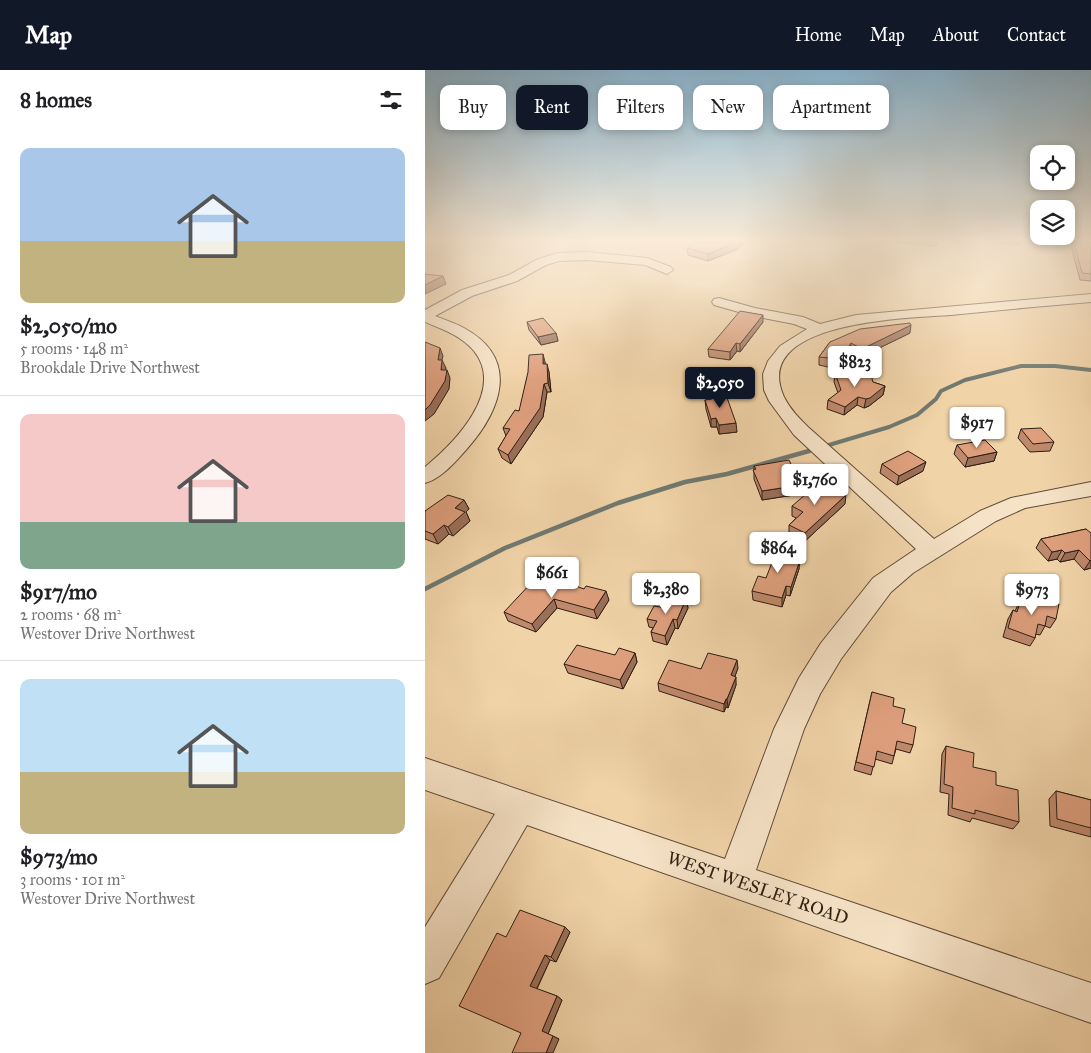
<!DOCTYPE html>
<meta charset="utf-8">
<style>
:root{--surface:#fff;--page:#f6f6f6;--text:#202124;--muted:#757577;--line:#e0e0e0;--accent:#111827}
body{margin:0;font-family:"IM FELL Great Primer",serif;background:var(--page);color:var(--text);height:100vh;display:flex;flex-direction:column;font-size:19px;white-space:nowrap}
*{box-sizing:border-box;margin:0}
p{font-size:16px;color:var(--muted)}
.icon{flex:none;width:28px;height:28px;fill:none;stroke:currentColor;stroke-width:2;stroke-linecap:round;stroke-linejoin:round}
.map{position:relative;flex:1;overflow:hidden}
.side{display:flex;flex-direction:column;background:var(--surface);width:425px}
.side>*{flex:none}
.hud{position:absolute;left:15px;top:15px;width:475px;height:45px;display:flex;gap:10px}
.tools{position:absolute;left:605px;top:75px;display:grid;gap:10px}
.tools a{display:grid;place-items:center;width:45px;height:45px;border-radius:10px;background:var(--surface);box-shadow:0 2px 8px #0003;font-size:25px}
.price{position:absolute;translate:-50% -42px;padding:0 11px;border-radius:5px;background:#fff;color:#222;font-size:16px;line-height:32px;filter:drop-shadow(0 1px 2px #0008)}
.price::after{content:'';position:absolute;left:50%;top:30px;width:15px;height:11px;margin-left:-8px;background:inherit;clip-path:polygon(0 0,100% 0,50% 100%)}
.price.on{background:var(--accent);color:#fff}
ul{padding:0;list-style:none}
li{display:grid;align-content:center;gap:10px;height:265px;padding:0 20px}
li+li{border-top:1px solid var(--line)}
li span{display:grid;place-items:center;height:155px;border-radius:10px;color:#555}
li>.icon{margin-inline-start:auto}
span .icon{width:90px;height:90px;fill:#fffc;stroke-width:1}
li b{font-size:21px}
h2{display:flex;justify-content:space-between;align-items:center;height:60px;padding:0 20px;font-size:21px}
.pill{padding:0 18px;border-radius:10px;background:var(--surface);box-shadow:0 2px 8px #0003;font-size:18px;line-height:45px}
.pill.on{background:var(--accent);color:#fff}
header{display:flex;align-items:center;gap:30px;box-sizing:border-box;height:70px;padding:0 25px;background:var(--accent);color:#fff}
header strong{font-size:24px}
nav{display:flex;gap:28px;margin-inline-start:auto;font-size:18px}
main{display:flex;flex:1;min-height:0}
.map>svg:first-child{display:block}
.lines{fill:none;stroke-linecap:round;stroke-linejoin:round}
.stream-far1{stroke:#707971;stroke-width:4}
.stream{stroke:#707971;stroke-width:4.5}
.minor-casing{stroke:#5f4b38;stroke-width:2}
.minor{fill:#f6e2c6;fill-rule:evenodd}
.wall{fill:#bf896c;stroke:#2e1e13}
.shaded-wall{fill:#9b6f58;stroke:#2e1e13}
.building{fill:#de9f7d;stroke:#2e1e13}
.labels{text-anchor:middle;stroke-width:4.5;stroke-linejoin:round;paint-order:stroke}
.near-street-label{font-size:18px;fill:#2e1e13;stroke:#f6e2c6}
</style>
<header>
<strong>Map</strong>
<nav><a>Home</a><a>Map</a><a>About</a><a>Contact</a></nav>
</header>
<main>
<section class="side">
<h2>8 homes<svg class="icon" aria-label="filters" viewBox="0 0 24 24"><path d="M4 7h16M4 17h16"/><circle cx="9" cy="7" r="2"/><circle cx="15" cy="17" r="2"/></svg></h2>
<ul>
<li><span style="background:linear-gradient(#a9c7e8 60%,#c2b280 0)"><svg class="icon" aria-label="home" viewBox="0 0 24 24"><path d="M3 11l9-7 9 7M6 9v11h12V9"/></svg></span><div><b>$2,050/mo</b><p>5 rooms · 148 m²</p><p>Brookdale Drive Northwest</p></div></li>
<li><span style="background:linear-gradient(#f6c9c9 70%,#7fa58c 0)"><svg class="icon" aria-label="home" viewBox="0 0 24 24"><path d="M3 11l9-7 9 7M6 9v11h12V9"/></svg></span><div><b>$917/mo</b><p>2 rooms · 68 m²</p><p>Westover Drive Northwest</p></div></li>
<li><span style="background:linear-gradient(#bfe0f5 60%,#c2b280 0)"><svg class="icon" aria-label="home" viewBox="0 0 24 24"><path d="M3 11l9-7 9 7M6 9v11h12V9"/></svg></span><div><b>$973/mo</b><p>3 rooms · 101 m²</p><p>Westover Drive Northwest</p></div></li>
</ul>
</section>
<div class="map">
<svg width="666" height="983" viewBox="0 0 666 983">
<rect width="100%" height="100%" fill="#f1d3a8"/>
<filter id="stains"><feTurbulence type="fractalNoise" baseFrequency=".004" numOctaves="4"/><feColorMatrix values="0 0 0 0 .2 0 0 0 0 .09 0 0 0 0 .02 0 0 0 .5 -.17"/></filter>
<radialGradient id="worn" r=".72"><stop offset=".6" stop-color="#630" stop-opacity="0"/><stop offset="1" stop-color="#630" stop-opacity=".3"/></radialGradient>
<g class="lines">
<path class="stream-far1" d="M404,375L464,357L492,345L511,329L516,321L540,310L596,296H630L666,300"/>
<path class="stream" d="M0,519L80,478L193,433L260,412L302,404L384,381"/>
<defs>
<g id="minor">
<path d="M162,182L222,188L246,197L248,200L242,204L220,195L162,190L134,191L121,195L92,211L47,226L10,246C20,250 30,253 39,258C96,289 76,341 41,380C30,392 16,409 0,413V397C29,373 81,321 49,281C37,266 17,259 0,252V240L37,220L84,205L113,189L133,183Z"/>
<path d="M666,224V232C619,236 573,240 526,245C486,248 324,250 359,327C365,339 374,348 383,357L509,469L555,441L586,428L666,412V426L600,438L571,451L488,503L466,522L416,589L395,624L379,659L331,800L666,913V953L102,755L14,908L0,914V857L70,744L0,720V688L300,789L349,659L374,608L396,573L448,508L491,479L369,365L344,331L339,320L338,304L343,291L355,276L382,259L369,254L328,246L289,235L287,232L289,229L294,228L330,238L378,247L395,254L431,245Z"/>
</g>
</defs>
<use href="#minor" class="minor-casing"/>
<use href="#minor" class="minor"/>
</g>
<g class="wall">
<path d="M466,172H513L512,176Z"/>
<path d="M563,172H595L594,175Z"/>
<path d="M648,172H666V211L655,210L646,176Z"/>
<path d="M262,178L313,179L283,191L263,185Z"/>
<path d="M102,252L131,263L133,271L116,275L104,260Z"/>
<path d="M338,252L315,282L312,281L305,290L284,287L283,279Z"/>
<path d="M485,263L436,287L425,282L416,296L405,302L403,297L394,295V287L405,272Z"/>
<path d="M120,292V294L124,302L126,322H122L118,347L86,394L77,388L73,379L81,366L78,358L94,341Z"/>
<path d="M410,303L448,312L460,316L458,325L444,336L439,338L432,335L419,345L402,339L403,330L413,323L409,312Z"/>
<path d="M286,324L312,362L294,364L292,357H286L281,339L280,330H286Z"/>
<path d="M596,359L629,372L625,381L605,382L593,368Z"/>
<path d="M532,375L572,382L569,391L540,397L529,384Z"/>
<path d="M457,394L498,401L472,415L455,403Z"/>
<path d="M329,396L376,415L375,424L337,430L329,409Z"/>
<path d="M39,430L44,439L41,442L45,451L28,466L24,464L13,474L0,469V441Z"/>
<path d="M420,434L379,472L364,464V455L371,448L367,446V436Z"/>
<path d="M661,459L666,498L659,500L649,489L635,492L632,489L623,491L611,478L616,469Z"/>
<path d="M371,489L374,499L365,526L361,525L357,537L328,530L327,521L341,508Z"/>
<path d="M119,515L184,530L172,549L132,538L111,562L83,551L79,542Z"/>
<path d="M615,528L631,549L625,558L620,556L615,565L610,564V568L605,576L578,567L583,549L588,540L590,541L596,529L612,534Z"/>
<path d="M261,529L263,538L253,559L250,558L242,575L228,571L226,562L228,558L224,557L222,549L241,538Z"/>
<path d="M210,583L212,592L198,619L143,603L139,594L190,585Z"/>
<path d="M313,598L310,606L311,615L303,638L301,637L299,642L234,621L233,613L276,599Z"/>
<path d="M447,622L468,636L488,675L485,683L471,679L469,686L467,694L450,689L446,705L429,700Z"/>
<path d="M521,676L571,715L594,752L588,759L547,748L545,752L523,745L524,724L515,722L517,684Z"/>
<path d="M631,721L666,730V767L625,756L624,729Z"/>
<path d="M140,857L145,862L131,892L125,890L112,919L132,926L137,930L123,964L134,969L96,963L81,867Z"/>
</g>
<g class="shaded-wall">
<path d="M312,172H319L313,179L283,191V184Z"/>
<path d="M18,206L21,214L0,224V215Z"/>
<path d="M338,245V252L315,282V274Z"/>
<path d="M486,255L485,263L436,287L437,279Z"/>
<path d="M131,263L133,271L116,275L113,267Z"/>
<path d="M311,273L312,281L305,290V282Z"/>
<path d="M426,273L425,282L416,296L405,302L406,294Z"/>
<path d="M15,278L18,286L17,290L21,298L20,309L13,290Z"/>
<path d="M118,284L120,292V303L118,294Z"/>
<path d="M122,294L124,302L126,322L123,313Z"/>
<path d="M22,300L25,308L24,319L9,344L0,351V340Z"/>
<path d="M119,314L122,322L118,347L86,394L83,385Z"/>
<path d="M460,316L458,325L444,336L439,338L441,329Z"/>
<path d="M433,327L432,335L419,345L420,337Z"/>
<path d="M291,348L292,357H286V349Z"/>
<path d="M311,353L312,362L294,364V355Z"/>
<path d="M572,382L569,391L540,397L543,388Z"/>
<path d="M501,392L498,401L472,415L474,406Z"/>
<path d="M376,415L375,424L337,430V421Z"/>
<path d="M421,425L420,434L379,472L380,463Z"/>
<path d="M39,430L44,439L41,442L45,451L28,466L23,457L30,438Z"/>
<path d="M19,455L24,464L13,474L8,464Z"/>
<path d="M637,480L632,489L623,491L627,482Z"/>
<path d="M654,480L649,489L635,492L640,483Z"/>
<path d="M371,481V490L364,487Z"/>
<path d="M375,490L374,499L365,526L366,517Z"/>
<path d="M666,490V498L659,500L665,491Z"/>
<path d="M361,516V525L357,537V528Z"/>
<path d="M181,521L184,530L172,549L169,540Z"/>
<path d="M129,529L132,538L111,562L107,554Z"/>
<path d="M261,529L263,538L253,559L252,550Z"/>
<path d="M248,549L250,558L242,575L240,566Z"/>
<path d="M210,583L212,592L198,619L195,610Z"/>
<path d="M312,590L313,598L307,614L306,605Z"/>
<path d="M311,607V615L303,638L302,629Z"/>
<path d="M301,629V637L299,642V634Z"/>
<path d="M140,857L145,862L131,892L126,887Z"/>
<path d="M120,885L125,890L111,920L105,916Z"/>
<path d="M132,926L137,930L123,964L117,961Z"/>
<path d="M128,966L134,969L128,983H121Z"/>
</g>
<g class="building">
<path d="M269,172H312L283,184L262,178Z"/>
<path d="M649,172H666V204L657,203Z"/>
<path d="M0,204L18,206L0,215Z"/>
<path d="M315,241L338,245L315,274L311,273L305,282L283,279Z"/>
<path d="M118,248L131,263L113,267L102,252Z"/>
<path d="M485,253L486,255L437,279L426,273L417,288L406,294L404,288L394,287L405,272L435,259Z"/>
<path d="M0,272L15,278L13,290H17L16,300H22L20,311L5,335L0,340Z"/>
<path d="M118,284V294H122L123,313L119,314L115,338L83,385L73,379L85,359L78,358L90,340L94,341L103,302L104,285Z"/>
<path d="M445,302L448,312L460,316L445,328L441,329L433,327L420,337L403,330L416,320L410,303Z"/>
<path d="M300,322L311,353L294,355L291,348L286,349L280,330L287,329L286,324Z"/>
<path d="M616,358L629,372L608,374L596,359Z"/>
<path d="M560,370L572,382L543,388L532,375Z"/>
<path d="M483,381L501,392L474,406L457,394Z"/>
<path d="M364,390L376,415L337,421L328,400L331,399L329,396Z"/>
<path d="M394,413L421,425L380,463L364,455L378,442L367,436Z"/>
<path d="M23,425L39,430L30,438L40,442L23,457L19,455L8,464L0,461V441Z"/>
<path d="M661,459L666,463V490L665,491L654,480L640,483L637,480L627,482L616,469Z"/>
<path d="M353,477L371,481L364,487L375,490L366,517L361,516L357,528L327,521L333,506L341,508Z"/>
<path d="M126,507L159,519L161,516L181,521L169,540L129,529L107,554L79,542L108,511L119,515Z"/>
<path d="M247,526L261,529L252,550L248,549L240,566L226,562L232,551L222,549L229,536L241,538Z"/>
<path d="M615,528L634,534L631,549L622,546L620,556L613,554L610,568L583,558L588,540L592,542L596,529L613,535Z"/>
<path d="M152,575L190,585L194,578L210,583L195,610L139,594Z"/>
<path d="M283,583L312,590L306,605L311,607L302,629H301L299,634L233,613L244,590L276,599Z"/>
<path d="M447,622L469,628L468,636L480,639L477,653L491,657L488,675L472,671L469,686L452,681L449,697L431,692Z"/>
<path d="M521,676L549,683L548,697L571,702V715L593,720L594,752L550,740V744L527,738L528,717L519,714Z"/>
<path d="M631,721L666,730V758L632,749Z"/>
<path d="M95,840L140,857L126,887L120,885L105,916L132,926L117,961L128,966L121,983H87L96,963L34,936L72,863L81,867Z"/>
</g>
<linearGradient id="sky" x2="0" y2="1"><stop stop-color="#89b5d1"/><stop offset="0.55" stop-color="#f9ebd8"/><stop offset="1" stop-color="#f9ebd8" stop-opacity="0"/></linearGradient>
<rect width="666" height="310" fill="url(#sky)"/>
<g class="labels">
<g class="near-street-label">
<text transform="translate(333 818) rotate(19)" y="6">WEST WESLEY ROAD</text>
</g>
</g>
<rect width="100%" height="100%" filter="url(#stains)"/>
<rect width="100%" height="100%" fill="url(#worn)"/>
</svg>
<div class="tools">
<a><svg class="icon" aria-label="locate" viewBox="0 0 24 24"><circle cx="12" cy="12" r="6"/><path d="M12 2v4M12 18v4M2 12h4M18 12h4"/></svg></a>
<a><svg class="icon" aria-label="layers" viewBox="0 0 24 24"><path d="M12 4l9 5-9 5-9-5zM3 14l9 5 9-5"/></svg></a>
</div>
<b class="price" style="left:430px;top:318px">$823</b>
<b class="price on" style="left:295px;top:339px">$2,050</b>
<b class="price" style="left:552px;top:379px">$917</b>
<b class="price" style="left:390px;top:436px">$1,760</b>
<b class="price" style="left:353px;top:504px">$864</b>
<b class="price" style="left:127px;top:529px">$661</b>
<b class="price" style="left:241px;top:545px">$2,380</b>
<b class="price" style="left:607px;top:546px">$973</b>
<div class="hud">
<a class="pill">Buy</a>
<a class="pill on">Rent</a>
<a class="pill">Filters</a>
<a class="pill">New</a>
<a class="pill">Apartment</a>
</div>
</div>
</main>
